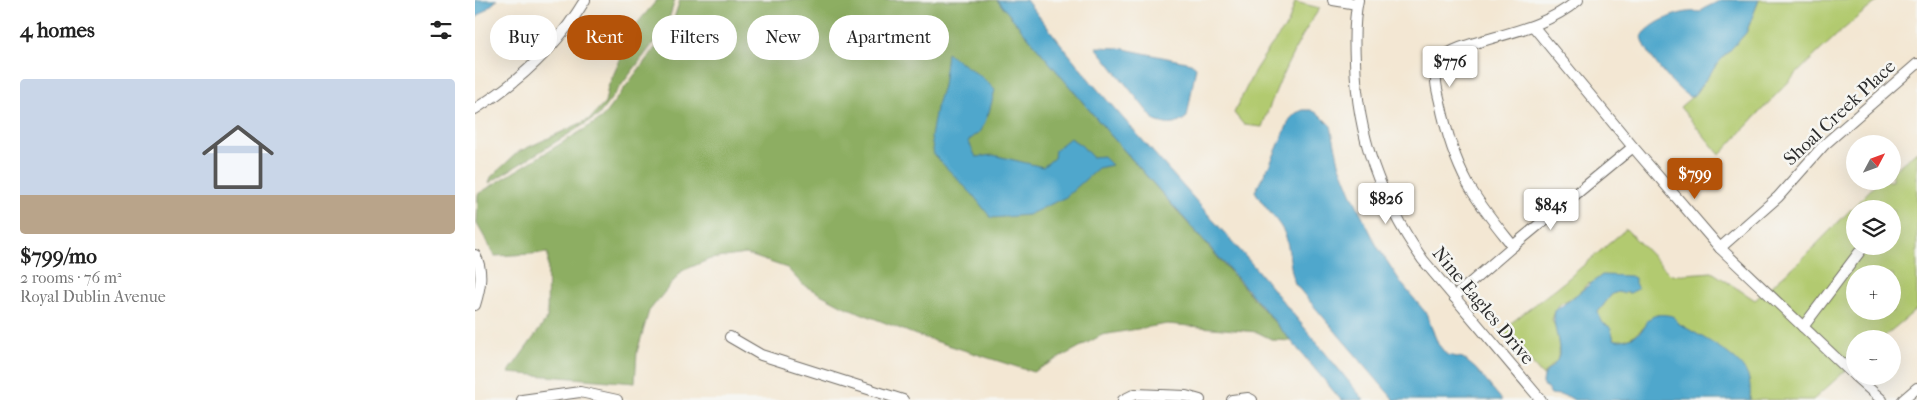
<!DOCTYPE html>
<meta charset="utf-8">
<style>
:root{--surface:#fff;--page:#f6f6f6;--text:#222;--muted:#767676;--accent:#b45309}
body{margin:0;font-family:"IM FELL French Canon",serif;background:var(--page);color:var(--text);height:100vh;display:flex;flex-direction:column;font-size:19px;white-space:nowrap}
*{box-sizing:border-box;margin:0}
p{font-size:16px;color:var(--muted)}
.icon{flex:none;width:28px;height:28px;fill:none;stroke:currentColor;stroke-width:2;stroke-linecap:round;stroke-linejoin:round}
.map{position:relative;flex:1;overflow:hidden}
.details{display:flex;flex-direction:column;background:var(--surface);width:475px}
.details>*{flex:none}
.top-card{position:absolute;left:15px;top:15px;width:475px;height:45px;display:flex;gap:10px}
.needle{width:32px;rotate:49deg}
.controls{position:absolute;left:1371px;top:135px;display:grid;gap:10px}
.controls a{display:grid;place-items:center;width:55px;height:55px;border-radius:50%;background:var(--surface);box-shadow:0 5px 20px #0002;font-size:25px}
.price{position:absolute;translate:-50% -42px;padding:0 11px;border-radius:5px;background:#fff;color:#222;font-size:16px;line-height:32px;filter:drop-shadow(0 1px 2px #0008)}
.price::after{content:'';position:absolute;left:50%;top:30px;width:15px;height:11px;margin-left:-8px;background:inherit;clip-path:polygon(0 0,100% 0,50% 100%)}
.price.on{background:var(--accent);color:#fff}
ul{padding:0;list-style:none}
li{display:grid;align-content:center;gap:10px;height:265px;padding:0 20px}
li span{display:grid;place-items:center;height:155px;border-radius:5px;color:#555}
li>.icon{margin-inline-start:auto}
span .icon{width:90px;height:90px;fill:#fffc;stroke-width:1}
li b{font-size:21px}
h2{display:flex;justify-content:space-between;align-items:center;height:60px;padding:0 20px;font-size:21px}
.pill{padding:0 18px;border-radius:22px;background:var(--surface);box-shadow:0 5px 20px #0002;font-size:18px;line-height:45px}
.pill.on{background:var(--accent);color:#fff}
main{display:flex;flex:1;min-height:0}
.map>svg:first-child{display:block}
.green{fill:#b2ca6f;stroke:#6e7a4d;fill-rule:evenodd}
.forest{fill:#8dae62;stroke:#5c6c46}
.water{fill:#4fa7cc;stroke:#3d697c}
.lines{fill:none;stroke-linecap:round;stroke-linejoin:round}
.street-casing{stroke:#716d66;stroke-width:12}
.street{stroke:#fff;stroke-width:10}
.labels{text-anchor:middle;stroke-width:5;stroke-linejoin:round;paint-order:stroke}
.street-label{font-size:19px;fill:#2b2b2b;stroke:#f6f6f2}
</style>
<main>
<section class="details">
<h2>4 homes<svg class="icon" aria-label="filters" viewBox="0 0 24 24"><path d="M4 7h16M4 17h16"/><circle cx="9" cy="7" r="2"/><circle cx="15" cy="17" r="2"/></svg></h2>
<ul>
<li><span style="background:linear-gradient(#c9d6e8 75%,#b9a48a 0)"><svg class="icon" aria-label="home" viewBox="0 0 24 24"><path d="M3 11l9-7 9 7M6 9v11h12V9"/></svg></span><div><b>$799/mo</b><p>2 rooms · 76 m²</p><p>Royal Dublin Avenue</p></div></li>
</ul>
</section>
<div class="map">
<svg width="1442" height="400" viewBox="0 0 1442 400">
<rect width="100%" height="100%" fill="#f6f6f2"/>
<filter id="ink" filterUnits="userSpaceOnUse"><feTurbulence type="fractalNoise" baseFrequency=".02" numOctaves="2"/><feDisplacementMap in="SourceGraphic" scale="10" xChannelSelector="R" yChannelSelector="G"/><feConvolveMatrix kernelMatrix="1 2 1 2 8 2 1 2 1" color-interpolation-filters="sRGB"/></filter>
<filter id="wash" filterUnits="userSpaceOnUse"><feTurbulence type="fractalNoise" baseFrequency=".0096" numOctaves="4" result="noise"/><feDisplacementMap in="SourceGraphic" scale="20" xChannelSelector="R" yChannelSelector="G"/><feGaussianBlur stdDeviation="1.12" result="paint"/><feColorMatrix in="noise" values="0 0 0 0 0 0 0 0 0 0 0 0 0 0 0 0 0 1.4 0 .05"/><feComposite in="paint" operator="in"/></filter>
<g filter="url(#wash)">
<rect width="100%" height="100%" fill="#f3e7d3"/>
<g class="green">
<path d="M1284,0H1404C1345,45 1295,101 1245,155L1205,107L1219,95L1243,63L1271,33Z"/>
<path d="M820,2L845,8C819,45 802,85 787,127L769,125L759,113L780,70L795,47L813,24Z"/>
<path d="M1442,151V309L1406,339H1380V362L1338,400H1275L1274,379L1258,358L1203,323L1198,316L1181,315C1172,325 1153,346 1139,339L1135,327L1126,322L1123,312L1137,294L1143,292L1150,293L1113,283L1103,294L1085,304L1080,311L1077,320L1082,330L1084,352L1082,361L1070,372L1068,376L1027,330L1089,282L1151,229L1196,275L1237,272L1280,300L1323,263L1400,185L1405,181H1418V171ZM1380,209H1418V246H1380ZM1380,274H1418V311H1380Z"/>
</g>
<g class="forest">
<path d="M182,0H200L192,25L123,116L14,183L16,177L43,152L115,119L130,103L133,87L160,26Z"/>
<path d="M205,0H522L632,131L816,341L798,340L782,332L692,324L627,335L558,372L441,335L368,306L328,285L312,268L271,254L235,259L207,271L174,311L162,352L160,383L33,373L72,319L73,253L20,256L2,224L3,194L126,119L196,27Z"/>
</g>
<g class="water">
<path d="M0,0H22L0,19Z"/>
<path d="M522,0H551L617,83L777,264L889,400H866L778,296L632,131Z"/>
<path d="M1246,0H1284L1271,33L1243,63L1219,95L1215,97C1200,89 1169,53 1167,36C1178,21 1207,9 1226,12L1228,9Z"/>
<path d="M621,47L644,48L716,63L721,67L712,117C701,126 694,126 680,121Z"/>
<path d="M472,53L508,78L520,90L514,112L506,131L493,141L501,157L518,155L568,167L579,158L580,150L595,138L606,145L617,157L628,156L637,165L623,168L591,197L553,215L516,218L498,195L459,155L456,137L461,108L468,86Z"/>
<path d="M828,110H836L844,114L856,126L864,163L876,193L902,246L927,284L951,313L963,344L972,355L988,358L1001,369L1027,400H919L820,284C815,269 815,253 811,237C806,222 788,207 780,191L796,162L815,119L821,113Z"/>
<path d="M1127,275L1156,276L1160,278V283L1163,289L1155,293L1143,292L1137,294L1123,312L1126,322L1135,327L1139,339C1149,344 1171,332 1172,321C1179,313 1188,314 1198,316L1203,323C1222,335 1270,357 1274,380C1276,387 1275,394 1275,400H1099L1092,396L1076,394L1068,384C1068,366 1082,369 1084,354C1085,338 1076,325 1080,311Z"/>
</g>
</g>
<g filter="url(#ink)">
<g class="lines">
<defs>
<g id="street">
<path d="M858,0L882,4"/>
<path d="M883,0C879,19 879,41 880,61C882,136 905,199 948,260L1066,400"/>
<path d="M1058,26L1158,147L1245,248L1380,376"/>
<path d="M0,109C44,82 83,45 110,0"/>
<path d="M1038,246C1022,226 1005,206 993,184C979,158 971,131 965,102C963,93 960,84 961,76C963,67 967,58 974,53C986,46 1000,43 1014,39C1046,30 1077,22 1103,0"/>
<path d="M1245,248L1303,197L1349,145L1442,64"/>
<path d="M0,255C9,271 5,289 0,305"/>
<path d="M979,297L1038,246L1158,147"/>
<path d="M1328,327L1389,246"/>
<path d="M255,337L286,355L428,400"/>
<path d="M1380,376L1407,400"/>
<path d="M47,400L105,392L142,400"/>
<path d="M648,400L660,394L711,396L725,400"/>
<path d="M757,400L773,398L777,400"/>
<path d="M1428,400L1442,388"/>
</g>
</defs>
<use href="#street" class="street-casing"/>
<use href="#street" class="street"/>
</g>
</g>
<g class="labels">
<g class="street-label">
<text transform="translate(1364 112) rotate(-43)" y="7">Shoal Creek Place</text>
<text transform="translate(1009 305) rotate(50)" y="7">Nine Eagles Drive</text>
</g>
</g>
</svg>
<div class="controls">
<a><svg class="needle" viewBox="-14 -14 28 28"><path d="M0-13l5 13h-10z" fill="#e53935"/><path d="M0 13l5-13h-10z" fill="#767676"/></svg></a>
<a><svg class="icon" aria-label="layers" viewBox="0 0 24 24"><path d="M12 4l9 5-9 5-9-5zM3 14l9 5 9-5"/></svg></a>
<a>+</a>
<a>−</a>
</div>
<b class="price" style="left:975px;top:88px">$776</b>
<b class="price on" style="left:1220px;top:200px">$799</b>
<b class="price" style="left:911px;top:225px">$826</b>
<b class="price" style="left:1076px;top:231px">$845</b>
<div class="top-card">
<a class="pill">Buy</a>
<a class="pill on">Rent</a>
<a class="pill">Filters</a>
<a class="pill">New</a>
<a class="pill">Apartment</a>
</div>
</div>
</main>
